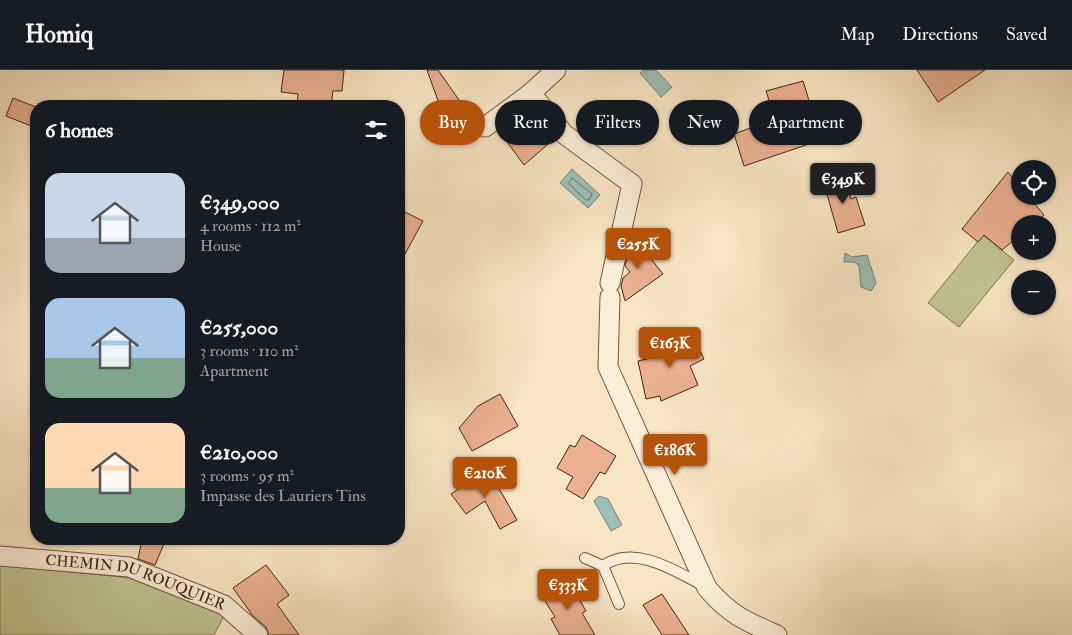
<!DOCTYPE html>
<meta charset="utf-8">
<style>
:root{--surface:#171b24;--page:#242831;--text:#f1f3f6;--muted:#9ea1a6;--line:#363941;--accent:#b45309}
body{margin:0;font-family:"IM FELL Double Pica",serif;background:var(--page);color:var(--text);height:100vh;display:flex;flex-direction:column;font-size:19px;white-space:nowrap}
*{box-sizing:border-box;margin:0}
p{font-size:16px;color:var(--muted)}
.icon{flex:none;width:28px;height:28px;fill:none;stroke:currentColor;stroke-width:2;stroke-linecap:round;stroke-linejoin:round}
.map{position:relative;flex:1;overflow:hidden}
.drawer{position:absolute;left:30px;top:30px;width:375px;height:445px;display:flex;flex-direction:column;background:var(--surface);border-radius:20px;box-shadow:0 1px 4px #0004}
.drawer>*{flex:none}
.guide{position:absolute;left:420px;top:30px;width:475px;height:45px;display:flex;gap:10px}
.controls{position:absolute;left:1011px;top:90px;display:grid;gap:10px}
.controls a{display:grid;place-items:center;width:45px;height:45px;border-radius:50%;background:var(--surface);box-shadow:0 1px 4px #0004;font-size:25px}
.price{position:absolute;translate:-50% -42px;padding:0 11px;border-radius:5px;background:var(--accent);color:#fff;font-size:16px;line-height:32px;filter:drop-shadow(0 1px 2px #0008)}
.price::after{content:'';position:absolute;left:50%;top:30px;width:15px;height:11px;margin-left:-8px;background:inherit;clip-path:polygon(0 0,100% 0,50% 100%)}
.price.current{background:#222;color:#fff}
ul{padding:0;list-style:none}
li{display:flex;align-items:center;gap:15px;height:125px;padding:0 15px}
li span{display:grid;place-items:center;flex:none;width:140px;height:100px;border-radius:15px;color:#555}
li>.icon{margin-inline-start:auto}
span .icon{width:60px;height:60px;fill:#fffc;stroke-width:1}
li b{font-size:21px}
h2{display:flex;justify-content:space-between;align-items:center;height:60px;padding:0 15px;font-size:21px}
.tag{padding:0 18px;border-radius:22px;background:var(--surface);box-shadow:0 1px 4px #0004;font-size:18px;line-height:45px}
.tag.current{background:var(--accent);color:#fff}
header{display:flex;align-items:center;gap:30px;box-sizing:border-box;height:70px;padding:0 25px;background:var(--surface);border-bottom:1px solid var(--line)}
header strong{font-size:24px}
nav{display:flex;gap:28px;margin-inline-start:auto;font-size:18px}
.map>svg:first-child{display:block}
.green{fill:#c0c392;stroke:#817452}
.water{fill:#9dbfb6;stroke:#798174}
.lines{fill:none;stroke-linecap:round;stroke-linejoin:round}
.shore{stroke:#707264;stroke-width:1}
.building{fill:#ebb091;stroke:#422512}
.lane-casing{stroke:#70553e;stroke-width:12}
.street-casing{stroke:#70553e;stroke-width:21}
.lane{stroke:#faeed8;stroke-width:10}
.street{stroke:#faeed8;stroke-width:19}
.labels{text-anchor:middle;stroke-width:4.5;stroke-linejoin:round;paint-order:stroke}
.street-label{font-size:15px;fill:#422512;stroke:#faeed8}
</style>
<header>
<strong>Homiq</strong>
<nav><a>Map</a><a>Directions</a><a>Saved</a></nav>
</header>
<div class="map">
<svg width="1072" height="565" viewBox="0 0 1072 565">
<rect width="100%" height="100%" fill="#f8e5c3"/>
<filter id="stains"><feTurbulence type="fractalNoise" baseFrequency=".004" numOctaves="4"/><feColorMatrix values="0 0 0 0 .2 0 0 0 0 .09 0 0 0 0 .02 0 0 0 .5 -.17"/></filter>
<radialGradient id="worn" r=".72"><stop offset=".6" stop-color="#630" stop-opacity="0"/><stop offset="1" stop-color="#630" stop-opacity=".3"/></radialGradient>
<g class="green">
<path d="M983,165L1014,190L959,257L928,233Z"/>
<path d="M0,495L132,508L226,542L214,565H0Z"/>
</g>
<g class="water">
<path d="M643,0H656L672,17L661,27L640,3Z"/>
<path d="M572,99L600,125L588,138L560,113Z"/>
<path d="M845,183L852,187L867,185L876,213L871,221L861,217L859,196L855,192H844Z"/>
<path d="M599,426L608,429L622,455L611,461L594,431Z"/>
</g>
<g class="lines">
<path class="shore" d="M572,108L592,124L589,130H586L569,114Z"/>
</g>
<g class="building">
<path d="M284,0H344L342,21H333L331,36H297L298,24L281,22Z"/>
<path d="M427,0H438L471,47L461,75L432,62L441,39Z"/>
<path d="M917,0H985L938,32Z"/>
<path d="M803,11L821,70L744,96L734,64L775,49L766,21Z"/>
<path d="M13,28L36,37V58L6,46Z"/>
<path d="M529,38L554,69L524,95L499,61Z"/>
<path d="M1008,102L1020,117V126H1028L1044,145L1034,154H1020V165L1002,180L984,165L978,172L962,159Z"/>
<path d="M843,104L851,129L856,127L865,155L838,163L823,110Z"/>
<path d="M399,139L423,151L399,195Z"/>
<path d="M632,165L663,204L625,231L621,216L623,208L630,202L625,196Z"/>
<path d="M693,266L704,289L690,296L698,315L661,331L660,326L646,329L638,291L655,287L652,279L677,268L680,272Z"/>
<path d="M500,324L518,356L472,381L459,358L478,336Z"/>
<path d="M582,365L616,386L605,404L600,402L583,429L566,419L573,407L557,398L570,375L575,377Z"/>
<path d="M488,399L517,450L500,459L485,431L466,444L451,424Z"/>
<path d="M142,469H166L155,495L138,489Z"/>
<path d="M266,495L289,525L277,534L299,565H269L266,557L253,546L233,518Z"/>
<path d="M568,510L586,541L582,543L595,565H560L551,549L555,547L542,526Z"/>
<path d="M662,524L689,565H662L643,535Z"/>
</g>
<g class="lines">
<defs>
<g id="lane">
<path d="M585,488L603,496L619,534"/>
<path d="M603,496C634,473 677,502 706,517"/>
</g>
<g id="street">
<path d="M531,23L564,64L632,114L610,213"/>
<path d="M485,57L531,23L556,0"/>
<path d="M610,227L608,297L707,518C730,545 745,551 777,565"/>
<path id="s1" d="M0,486L129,497L224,535L258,565"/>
</g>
</defs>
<use href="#lane" class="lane-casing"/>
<use href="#street" class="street-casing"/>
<use href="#lane" class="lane"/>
<use href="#street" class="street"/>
</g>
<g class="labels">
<g class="street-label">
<text dy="5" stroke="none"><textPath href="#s1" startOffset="139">CHEMIN DU ROUQUIER</textPath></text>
</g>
</g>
<rect width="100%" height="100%" filter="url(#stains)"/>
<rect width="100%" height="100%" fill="url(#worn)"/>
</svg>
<div class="controls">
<a><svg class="icon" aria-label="locate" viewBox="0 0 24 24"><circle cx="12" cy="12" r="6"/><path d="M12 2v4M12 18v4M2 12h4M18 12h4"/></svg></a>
<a>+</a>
<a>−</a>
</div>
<b class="price current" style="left:843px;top:135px">€349K</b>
<b class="price" style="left:638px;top:200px">€255K</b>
<b class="price" style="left:670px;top:299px">€163K</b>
<b class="price" style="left:675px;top:406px">€186K</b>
<b class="price" style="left:485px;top:429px">€210K</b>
<b class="price" style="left:568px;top:541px">€333K</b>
<div class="guide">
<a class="tag current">Buy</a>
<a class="tag">Rent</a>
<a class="tag">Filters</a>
<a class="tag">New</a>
<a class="tag">Apartment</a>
</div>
<section class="drawer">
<h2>6 homes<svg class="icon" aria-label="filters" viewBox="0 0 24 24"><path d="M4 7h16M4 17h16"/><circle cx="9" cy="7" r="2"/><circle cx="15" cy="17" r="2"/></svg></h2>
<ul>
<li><span style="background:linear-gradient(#c9d6e8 65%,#9aa5b1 0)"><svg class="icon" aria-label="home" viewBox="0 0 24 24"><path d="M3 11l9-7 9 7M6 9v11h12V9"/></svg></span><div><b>€349,000</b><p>4 rooms · 112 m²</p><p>House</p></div></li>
<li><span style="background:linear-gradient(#a9c7e8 60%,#7fa58c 0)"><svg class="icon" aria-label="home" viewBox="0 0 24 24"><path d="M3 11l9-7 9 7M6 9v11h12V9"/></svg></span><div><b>€255,000</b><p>3 rooms · 110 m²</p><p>Apartment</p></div></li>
<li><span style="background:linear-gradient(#ffd9b3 65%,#7fa58c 0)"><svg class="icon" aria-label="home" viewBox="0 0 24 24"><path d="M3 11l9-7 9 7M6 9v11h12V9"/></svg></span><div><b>€210,000</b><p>3 rooms · 95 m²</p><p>Impasse des Lauriers Tins</p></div></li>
</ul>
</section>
</div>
